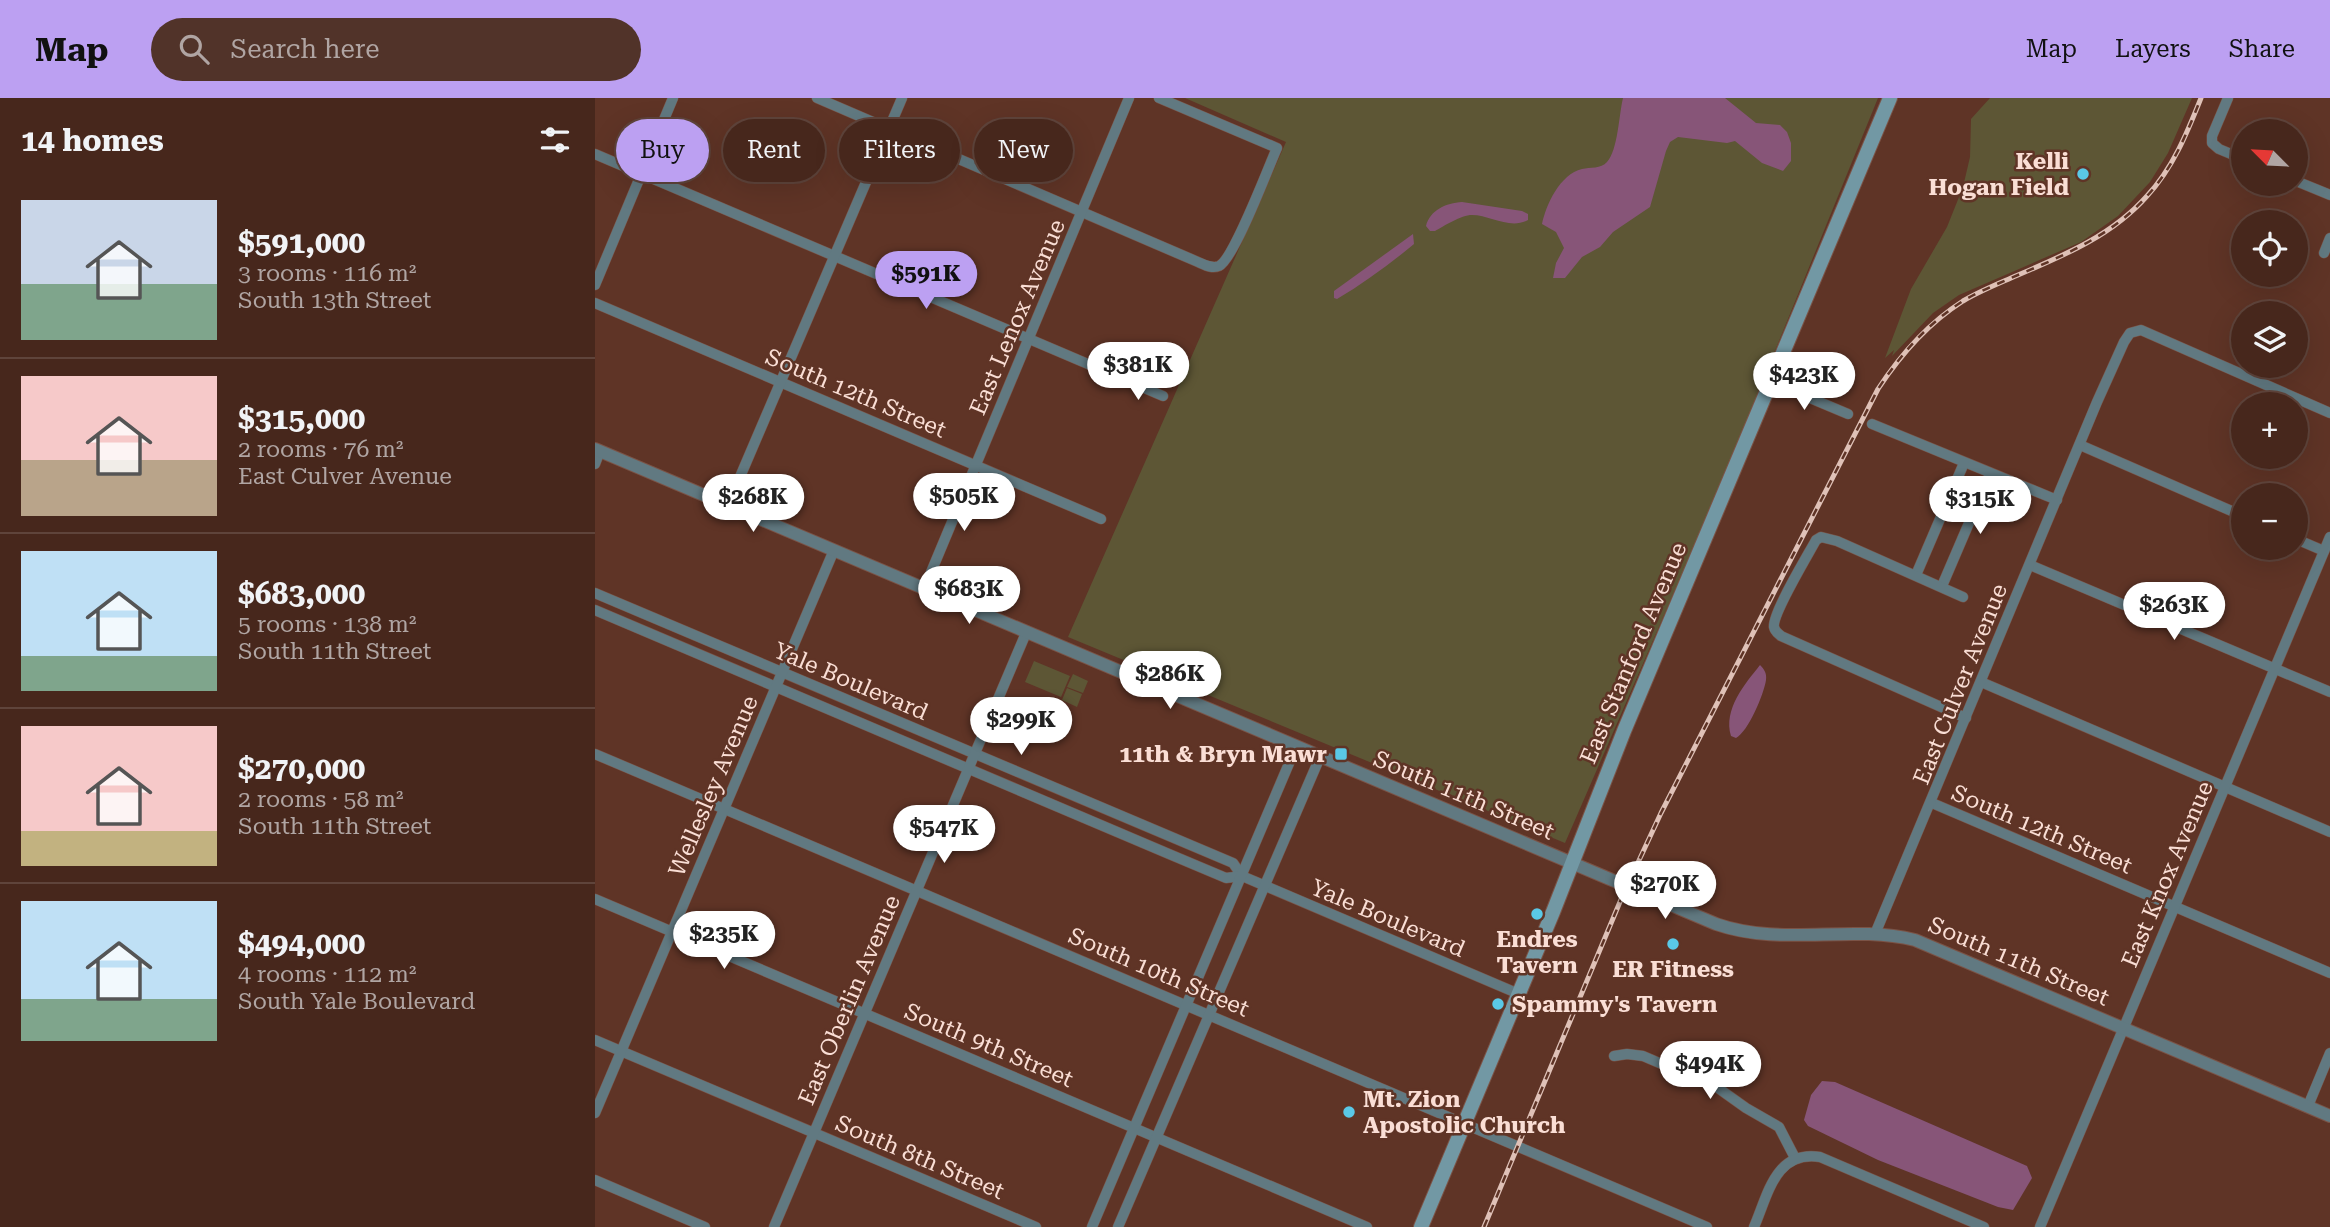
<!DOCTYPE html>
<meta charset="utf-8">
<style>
:root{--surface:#47271c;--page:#513329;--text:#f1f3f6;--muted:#b0a5a3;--line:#5f443b;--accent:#bca0f2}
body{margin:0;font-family:"Roboto Serif",serif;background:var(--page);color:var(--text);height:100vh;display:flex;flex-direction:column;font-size:26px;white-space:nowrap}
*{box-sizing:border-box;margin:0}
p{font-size:23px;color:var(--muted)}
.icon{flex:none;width:38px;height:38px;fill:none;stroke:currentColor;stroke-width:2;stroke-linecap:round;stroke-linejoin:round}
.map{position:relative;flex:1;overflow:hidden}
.side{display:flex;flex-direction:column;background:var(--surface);width:595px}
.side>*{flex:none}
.banner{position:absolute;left:21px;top:21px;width:665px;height:63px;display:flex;gap:14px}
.needle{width:46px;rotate:294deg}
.tools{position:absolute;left:1636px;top:21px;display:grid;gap:14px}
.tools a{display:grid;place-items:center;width:77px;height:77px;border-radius:50%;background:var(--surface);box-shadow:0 7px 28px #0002,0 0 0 2px var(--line);font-size:35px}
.price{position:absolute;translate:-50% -60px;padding:0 16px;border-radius:24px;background:#fff;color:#222;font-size:23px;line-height:46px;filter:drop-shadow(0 2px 4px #0008)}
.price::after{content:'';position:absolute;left:50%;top:42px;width:21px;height:16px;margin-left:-10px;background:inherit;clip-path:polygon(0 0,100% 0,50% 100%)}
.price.current{background:var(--accent);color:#111}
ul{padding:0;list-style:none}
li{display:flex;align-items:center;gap:21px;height:175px;padding:0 21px}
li+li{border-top:2px solid var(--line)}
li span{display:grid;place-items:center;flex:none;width:196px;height:140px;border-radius:0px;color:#555}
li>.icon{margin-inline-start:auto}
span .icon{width:84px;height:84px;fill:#fffc;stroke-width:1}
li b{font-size:30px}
h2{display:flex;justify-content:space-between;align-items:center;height:84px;padding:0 21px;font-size:30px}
.chip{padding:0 24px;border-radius:32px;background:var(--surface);box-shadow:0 7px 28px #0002,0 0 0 2px var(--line);font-size:24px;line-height:63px}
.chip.current{background:var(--accent);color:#111}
header{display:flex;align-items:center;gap:42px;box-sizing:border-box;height:98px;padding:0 35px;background:var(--accent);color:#111}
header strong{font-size:33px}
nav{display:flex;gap:38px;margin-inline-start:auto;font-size:24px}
.search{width:490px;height:63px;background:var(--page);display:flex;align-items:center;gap:18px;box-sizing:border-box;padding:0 24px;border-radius:38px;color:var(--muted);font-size:26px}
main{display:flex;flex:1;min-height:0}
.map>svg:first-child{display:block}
.green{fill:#5d5635}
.water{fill:#875578}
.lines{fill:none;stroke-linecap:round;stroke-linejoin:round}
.minor-casing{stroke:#7b5346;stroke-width:11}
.tertiary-casing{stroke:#7b5346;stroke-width:14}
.secondary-casing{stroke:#7b5346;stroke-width:16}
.minor{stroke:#617981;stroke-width:10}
.tertiary{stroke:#617981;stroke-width:12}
.secondary{stroke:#7298a4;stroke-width:14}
.rail-casing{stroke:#dfc1b7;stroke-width:5}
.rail{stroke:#5f3426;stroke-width:2.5;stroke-dasharray:8;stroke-linecap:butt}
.poi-dot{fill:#5ac8e6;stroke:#5f3426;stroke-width:2.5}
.labels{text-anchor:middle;stroke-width:5;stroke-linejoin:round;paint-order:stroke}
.poi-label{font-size:23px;font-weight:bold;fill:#faded5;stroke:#5f3426;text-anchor:end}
.street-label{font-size:23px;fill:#faded5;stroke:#5f3426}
</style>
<header>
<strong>Map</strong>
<div class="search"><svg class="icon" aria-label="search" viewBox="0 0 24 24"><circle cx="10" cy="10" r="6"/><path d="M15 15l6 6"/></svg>Search here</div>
<nav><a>Map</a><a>Layers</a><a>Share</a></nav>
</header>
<main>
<section class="side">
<h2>14 homes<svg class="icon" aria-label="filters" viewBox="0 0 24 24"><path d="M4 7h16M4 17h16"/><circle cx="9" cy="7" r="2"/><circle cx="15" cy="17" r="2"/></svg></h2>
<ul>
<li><span style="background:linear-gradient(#c9d6e8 60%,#7fa58c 0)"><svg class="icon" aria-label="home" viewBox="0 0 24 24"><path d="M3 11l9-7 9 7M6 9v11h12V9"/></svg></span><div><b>$591,000</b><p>3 rooms · 116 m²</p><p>South 13th Street</p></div></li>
<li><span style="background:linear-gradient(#f6c9c9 60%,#b9a48a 0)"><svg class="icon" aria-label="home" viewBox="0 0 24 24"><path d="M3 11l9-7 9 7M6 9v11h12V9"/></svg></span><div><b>$315,000</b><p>2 rooms · 76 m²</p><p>East Culver Avenue</p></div></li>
<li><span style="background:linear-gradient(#bfe0f5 75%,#7fa58c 0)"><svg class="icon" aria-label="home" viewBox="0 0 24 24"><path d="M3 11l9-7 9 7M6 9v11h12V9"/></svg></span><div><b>$683,000</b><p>5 rooms · 138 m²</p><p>South 11th Street</p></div></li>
<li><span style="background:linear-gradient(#f6c9c9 75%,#c2b280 0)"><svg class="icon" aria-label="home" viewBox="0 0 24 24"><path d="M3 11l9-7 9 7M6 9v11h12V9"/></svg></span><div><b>$270,000</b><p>2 rooms · 58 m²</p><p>South 11th Street</p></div></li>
<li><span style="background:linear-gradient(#bfe0f5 70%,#7fa58c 0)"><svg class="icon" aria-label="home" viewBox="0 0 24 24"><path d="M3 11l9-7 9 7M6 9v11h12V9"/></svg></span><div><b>$494,000</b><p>4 rooms · 112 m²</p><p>South Yale Boulevard</p></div></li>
</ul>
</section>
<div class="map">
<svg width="1735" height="1129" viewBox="0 0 1735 1129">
<rect width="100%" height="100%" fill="#5f3426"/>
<g class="green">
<path d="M590,0H1283L1120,400L970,745L473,539L691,44Z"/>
<path d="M1395,0H1597L1573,55L1555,84L1523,118L1486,144L1364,197L1338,215L1297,258L1299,252L1290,260L1316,191L1352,129L1368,89L1375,59L1376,21Z"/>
<path d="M439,563L475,578L466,599L430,584Z"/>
<path d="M478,576L493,583L488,595L472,589Z"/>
<path d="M472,590L487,596L482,609L467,602Z"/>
</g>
<g class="water">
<path d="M1028,0H1130L1161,25L1185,27L1192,34L1196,45V63L1188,73L1167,65L1140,43L1132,45L1083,39L1075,44L1071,53L1055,109L1018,134L1005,149L987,159L970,180H958L961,165L969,150L961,134L947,126C951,107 965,76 987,71C995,69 1006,71 1012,64C1023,52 1024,16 1028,0Z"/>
<path d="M867,104L927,113L933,116V122C915,132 895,117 877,117C866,117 849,128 840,133H835L831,128C835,112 851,105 867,104Z"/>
<path d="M818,136L819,146C795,166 769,185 742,201L739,200V193Z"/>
<path d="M1165,567C1169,571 1172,575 1171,582C1169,596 1153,634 1141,640L1136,638C1128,611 1150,586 1165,567Z"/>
<path d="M1227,983L1240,984L1432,1068L1437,1080L1418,1112L1403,1109L1283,1062L1213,1028L1209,1022L1216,997Z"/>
</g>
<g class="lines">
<defs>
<g id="minor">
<path d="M222,0L603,164C610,167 617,171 624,168C639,161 673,70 682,50L564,0"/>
<path d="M1633,0L1617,38V45L1624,51L1648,61"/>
<path d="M0,56L568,298"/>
<path d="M1701,83L1735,97"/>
<path d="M1729,155L1735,140"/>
<path d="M0,187L78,0"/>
<path d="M0,205L506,421"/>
<path d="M1177,284L1253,316"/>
<path d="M1277,326L1462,402"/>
<path d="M1485,347L1648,418"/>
<path d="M0,366L5,353"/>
<path d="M133,407L307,0"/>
<path d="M1701,441L1729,453"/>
<path d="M1435,467L1735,594"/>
<path d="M1321,477L1369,365"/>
<path d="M1347,488L1395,376"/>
<path d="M329,491L534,0"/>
<path d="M0,495L638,765L647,778"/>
<path d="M1368,499L1242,443L1226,439L1221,442C1213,457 1177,516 1179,529C1180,534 1183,535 1186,538L1371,620"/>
<path d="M0,512L574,756L631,780L647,778L924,896"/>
<path d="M1386,584L1735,734"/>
<path d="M0,656L1112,1129"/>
<path d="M1337,705L1735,875"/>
<path d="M0,801L772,1129"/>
<path d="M1280,836L1502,304L1529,244L1535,235L1546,232L1735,315"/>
<path d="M0,942L441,1129"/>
<path d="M1019,958L1032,956L1048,958L1123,990L1151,1010L1184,1029L1200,1060"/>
<path d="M1713,1008L1735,955"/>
<path d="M0,1015L239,452"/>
<path d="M0,1082L110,1129"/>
<path d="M179,1129L431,535"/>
<path d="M497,1129L701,649"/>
<path d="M523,1129L725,659"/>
<path d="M1159,1129C1173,1097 1180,1052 1225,1059L1389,1129"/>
<path d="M1445,1129L1735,439"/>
</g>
<path id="tertiary" d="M0,351L1121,826C1187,849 1253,826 1320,842L1735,1018"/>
<path id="secondary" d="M826,1129L958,814L1029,633L1295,0"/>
</defs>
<use href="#minor" class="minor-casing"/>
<use href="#tertiary" class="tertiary-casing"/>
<use href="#secondary" class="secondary-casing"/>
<use href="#minor" class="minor"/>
<use href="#tertiary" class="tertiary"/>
<use href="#secondary" class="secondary"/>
<defs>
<path id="rail" d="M889,1129L1027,799L1066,715L1283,291C1306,256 1332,226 1368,203C1383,194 1400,187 1416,180C1465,159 1516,139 1552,98C1578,70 1592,35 1606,0"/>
</defs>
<use href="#rail" class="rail-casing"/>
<use href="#rail" class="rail"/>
</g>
<g class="poi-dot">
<circle cx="1488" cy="76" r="7"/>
<rect x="739" y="649" width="14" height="14" rx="3.5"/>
<circle cx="942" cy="816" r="7"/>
<circle cx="1078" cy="846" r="7"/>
<circle cx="903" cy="906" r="7"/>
<circle cx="754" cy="1014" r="7"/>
</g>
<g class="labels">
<g class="poi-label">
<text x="1474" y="71">Kelli<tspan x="1474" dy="26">Hogan Field</tspan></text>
<text x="732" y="664">11th &amp; Bryn Mawr</text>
<text x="942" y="849" text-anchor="middle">Endres<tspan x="942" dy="26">Tavern</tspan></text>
<text x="1078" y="879" text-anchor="middle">ER Fitness</text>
<text x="917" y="914" text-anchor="start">Spammy's Tavern</text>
<text x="768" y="1009" text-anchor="start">Mt. Zion<tspan x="768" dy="26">Apostolic Church</tspan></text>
</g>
<g class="street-label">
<text transform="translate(422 219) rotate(-67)" y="8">East Lenox Avenue</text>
<text transform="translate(261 295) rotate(23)" y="8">South 12th Street</text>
<text transform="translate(1038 555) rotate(-67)" y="8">East Stanford Avenue</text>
<text transform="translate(256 583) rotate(23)" y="8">Yale Boulevard</text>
<text transform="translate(1365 586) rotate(-68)" y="8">East Culver Avenue</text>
<text transform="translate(118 688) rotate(-67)" y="8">Wellesley Avenue</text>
<text transform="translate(869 697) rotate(23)" y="8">South 11th Street</text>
<text transform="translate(1447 731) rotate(23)" y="8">South 12th Street</text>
<text transform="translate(1572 776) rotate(-67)" y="8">East Knox Avenue</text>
<text transform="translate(793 820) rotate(23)" y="8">Yale Boulevard</text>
<text transform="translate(1424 863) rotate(23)" y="8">South 11th Street</text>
<text transform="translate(564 874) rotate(23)" y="8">South 10th Street</text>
<text transform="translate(254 902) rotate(-67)" y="8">East Oberlin Avenue</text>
<text transform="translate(394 947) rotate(23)" y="8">South 9th Street</text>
<text transform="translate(325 1059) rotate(23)" y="8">South 8th Street</text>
</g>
</g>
</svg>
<div class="tools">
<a><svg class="needle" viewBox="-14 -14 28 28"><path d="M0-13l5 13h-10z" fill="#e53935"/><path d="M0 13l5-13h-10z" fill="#b0a5a3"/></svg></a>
<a><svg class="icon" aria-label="locate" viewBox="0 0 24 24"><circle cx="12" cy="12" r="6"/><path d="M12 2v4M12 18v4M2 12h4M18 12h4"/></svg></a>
<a><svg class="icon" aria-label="layers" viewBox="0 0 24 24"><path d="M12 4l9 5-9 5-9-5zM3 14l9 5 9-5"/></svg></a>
<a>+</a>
<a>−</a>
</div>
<b class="price current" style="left:331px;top:213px">$591K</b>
<b class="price" style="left:543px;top:304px">$381K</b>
<b class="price" style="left:1209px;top:314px">$423K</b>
<b class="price" style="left:369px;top:435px">$505K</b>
<b class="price" style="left:158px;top:436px">$268K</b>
<b class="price" style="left:1385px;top:438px">$315K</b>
<b class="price" style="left:374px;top:528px">$683K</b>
<b class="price" style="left:1579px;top:544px">$263K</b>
<b class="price" style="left:575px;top:613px">$286K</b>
<b class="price" style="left:426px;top:659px">$299K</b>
<b class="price" style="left:349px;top:767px">$547K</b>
<b class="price" style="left:1070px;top:823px">$270K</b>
<b class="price" style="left:129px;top:873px">$235K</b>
<b class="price" style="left:1115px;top:1003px">$494K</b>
<div class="banner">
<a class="chip current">Buy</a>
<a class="chip">Rent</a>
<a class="chip">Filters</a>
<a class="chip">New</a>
</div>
</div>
</main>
